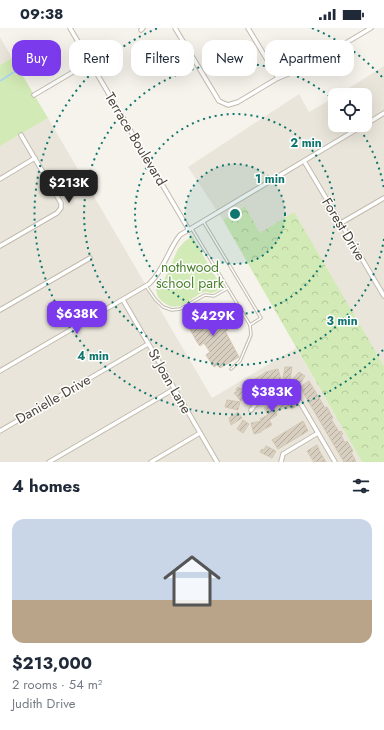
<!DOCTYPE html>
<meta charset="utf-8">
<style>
:root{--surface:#fff;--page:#f2f2f3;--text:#1f2937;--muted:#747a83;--line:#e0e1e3;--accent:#7c3aed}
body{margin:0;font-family:Jost,sans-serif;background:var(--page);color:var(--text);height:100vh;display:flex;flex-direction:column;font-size:15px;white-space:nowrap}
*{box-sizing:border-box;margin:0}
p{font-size:13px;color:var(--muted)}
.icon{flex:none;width:22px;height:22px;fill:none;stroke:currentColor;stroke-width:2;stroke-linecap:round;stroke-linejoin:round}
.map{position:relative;height:434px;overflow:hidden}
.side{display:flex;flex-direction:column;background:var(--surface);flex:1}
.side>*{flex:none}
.top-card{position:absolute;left:12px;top:12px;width:360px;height:36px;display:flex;gap:8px}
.fabs{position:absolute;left:328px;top:60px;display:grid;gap:8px}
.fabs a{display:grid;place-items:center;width:44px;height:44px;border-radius:8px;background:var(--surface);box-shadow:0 4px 16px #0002;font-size:20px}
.price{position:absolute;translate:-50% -34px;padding:0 9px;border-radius:8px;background:var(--accent);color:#fff;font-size:13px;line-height:26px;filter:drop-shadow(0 1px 2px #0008)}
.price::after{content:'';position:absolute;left:50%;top:24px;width:12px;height:9px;margin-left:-6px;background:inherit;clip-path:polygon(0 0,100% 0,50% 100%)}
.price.active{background:#222;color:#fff}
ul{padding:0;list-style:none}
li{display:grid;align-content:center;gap:8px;height:212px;padding:0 12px}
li+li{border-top:1px solid var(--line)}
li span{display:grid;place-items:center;height:124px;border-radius:12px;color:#555}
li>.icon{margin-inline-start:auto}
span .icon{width:72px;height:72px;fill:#fffc;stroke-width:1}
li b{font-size:17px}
h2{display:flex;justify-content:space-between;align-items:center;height:48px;padding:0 12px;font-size:17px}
.tag{padding:0 14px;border-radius:12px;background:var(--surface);box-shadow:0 4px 16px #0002;font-size:14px;line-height:36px}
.tag.active{background:var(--accent);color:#fff}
.status{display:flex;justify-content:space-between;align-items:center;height:28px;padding:0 20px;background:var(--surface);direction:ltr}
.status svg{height:11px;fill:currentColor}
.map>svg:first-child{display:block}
.residential{fill:#eae5da}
.green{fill:#d2eab5}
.forest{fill:url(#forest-crowns)}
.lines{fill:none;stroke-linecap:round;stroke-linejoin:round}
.stream{stroke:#a9d4f2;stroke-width:1.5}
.building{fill:url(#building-hatch);stroke:#d3c7b4}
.lane-casing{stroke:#c2bbae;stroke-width:3.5}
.street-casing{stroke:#c2bbae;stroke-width:5.5}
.lane{stroke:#fff;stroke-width:1.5}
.street{stroke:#fff;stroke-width:3.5}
.ring{fill:none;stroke:#0f766e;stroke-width:2;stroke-dasharray:2 4}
.labels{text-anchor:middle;stroke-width:3;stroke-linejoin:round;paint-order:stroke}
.street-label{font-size:14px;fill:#4b4439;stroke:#fff}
.park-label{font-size:14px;fill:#4a7f2a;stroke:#fff}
.centre{fill:#0f766e;stroke:#fff;stroke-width:2}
.ring-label{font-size:12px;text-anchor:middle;font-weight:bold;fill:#0f766e;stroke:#fff;stroke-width:3;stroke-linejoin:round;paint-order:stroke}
</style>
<div class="status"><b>09:38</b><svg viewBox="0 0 49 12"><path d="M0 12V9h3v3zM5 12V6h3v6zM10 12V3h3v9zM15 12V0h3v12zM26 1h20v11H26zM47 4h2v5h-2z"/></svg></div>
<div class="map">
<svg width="384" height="434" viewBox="0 0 384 434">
<defs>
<pattern id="forest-crowns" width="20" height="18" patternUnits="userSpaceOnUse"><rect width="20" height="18" fill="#d2eab5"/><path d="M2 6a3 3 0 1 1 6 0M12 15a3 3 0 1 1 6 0" fill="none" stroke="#b6ca9c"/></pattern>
<pattern id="building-hatch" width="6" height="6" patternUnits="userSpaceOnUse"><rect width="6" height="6" fill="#d8cfc1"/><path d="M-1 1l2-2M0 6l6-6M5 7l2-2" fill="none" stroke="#b1aa9e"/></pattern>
</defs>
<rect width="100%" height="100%" fill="#f6f3ec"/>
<g class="residential">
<path d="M0,9L12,30L0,37Z"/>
<path d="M384,38V338L294,185L260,205L245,178L223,192L188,139L299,66L309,84L335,69V97H365V67H338Z"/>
<path d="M48,90L212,370L296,320L362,434H0V118Z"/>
</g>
<g class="green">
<path d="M12,30L48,90L0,118V37Z"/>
<path d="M192,208L222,260C219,261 215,265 211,265C210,265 207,263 205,264C193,266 181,286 166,276C159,272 157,268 156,261L164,252L178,221L184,214Z"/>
</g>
<path class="forest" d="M245,178L260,205L294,184L384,338V434H362L223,192Z"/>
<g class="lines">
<path class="stream" d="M0,53L17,42"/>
</g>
<g class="building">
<path d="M213,277L228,302L225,303L239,329L220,340L217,337L214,339L206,327L210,324L204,315L200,318L197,314L186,294Z"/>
<path d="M285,339H292L290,352L283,351Z"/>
<path d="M278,341L281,352L271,355L250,369L249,367L241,373L234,365L237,363L236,361L238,359L241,361L246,358L245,356L249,354V355L266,344Z"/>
<path d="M299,344L305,348L299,357L292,352Z"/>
<path d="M309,353L325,380L327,379L333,390L331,391L339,404L341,403L343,406L341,407L345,415L347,413L353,423L351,424L356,434H344L324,400L300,359Z"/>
<path d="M288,368L295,379L291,381L290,379L287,381L285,379L276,384L277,387L269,392L272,397L261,403V404L254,406L251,395L261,393L260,391L268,387L264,380L272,375L271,373L278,369L280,372Z"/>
<path d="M227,372L240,374L238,382L225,379Z"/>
<path d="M238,384L242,390L231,397L229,390Z"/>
<path d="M243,392L249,396L243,405L237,401Z"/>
<path d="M303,393L308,403L278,421L272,412Z"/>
<path d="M317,417L320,424L326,434H314L307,423Z"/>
<path d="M266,418L276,423L272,430L260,424L262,421L264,422Z"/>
</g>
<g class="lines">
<defs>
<g id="lane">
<path d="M192,201L250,297L261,290L203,193"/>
<path d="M146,258L155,271L163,279L172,282L180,281L205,267L214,268L228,260"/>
<path d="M231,341L240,333L251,307L250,297"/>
</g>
<g id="street">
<path d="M70,0L189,202"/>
<path d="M175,0L219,73L228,77L238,74L278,50L304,40L371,0"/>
<path d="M248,0L278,50"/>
<path d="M141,2L143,0"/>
<path d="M34,67L90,34"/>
<path d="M365,97L384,85"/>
<path d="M304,133L384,268"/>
<path d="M0,151L35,130"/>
<path d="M341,195L384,170"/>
<path d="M0,218L57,185L61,180V175L21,107"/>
<path d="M123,272L217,434"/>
<path d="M0,282L90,230"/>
<path d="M0,343L149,256C164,242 168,222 180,207L364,97"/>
<path d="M251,382C260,370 279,350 294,364L335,434"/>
<path d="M0,403L148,316"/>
<path d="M49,434L174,361"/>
<path d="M151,434L200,405"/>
<path d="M281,434L283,426L318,405"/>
</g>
</defs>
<use href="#lane" class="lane-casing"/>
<use href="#street" class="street-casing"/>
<use href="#lane" class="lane"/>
<use href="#street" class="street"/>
</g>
<circle cx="235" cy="186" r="50" fill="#0f766e" fill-opacity=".12"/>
<g class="ring">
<circle cx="235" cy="186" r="50"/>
<circle cx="235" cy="186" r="100"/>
<path d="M384 211A151 151 0 1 1 334 72M357 97A151 151 0 0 1 384 161"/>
<path d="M383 322A201 201 0 1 1 158 0M312 0A201 201 0 0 1 383 50"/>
</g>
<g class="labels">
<g class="street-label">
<text transform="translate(136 111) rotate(59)" y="5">Terrace Boulevard</text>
<text transform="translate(344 201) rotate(59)" y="5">Forest Drive</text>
<text transform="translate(170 353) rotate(60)" y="5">St Joan Lane</text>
<text transform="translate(53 371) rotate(-30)" y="5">Danielle Drive</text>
</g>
<g class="park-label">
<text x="190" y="244">nothwood<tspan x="190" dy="16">school park</tspan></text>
</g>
</g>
<circle cx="235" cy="186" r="6" class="centre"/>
<g class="ring-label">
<text x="306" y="119">2 min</text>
<text x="270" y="155">1 min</text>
<text x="342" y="297">3 min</text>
<text x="93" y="332">4 min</text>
</g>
</svg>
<div class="fabs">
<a><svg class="icon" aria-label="locate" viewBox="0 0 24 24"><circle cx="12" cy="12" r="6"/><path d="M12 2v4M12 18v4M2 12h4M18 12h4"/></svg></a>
</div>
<b class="price active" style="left:69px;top:176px">$213K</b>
<b class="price" style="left:77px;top:307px">$638K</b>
<b class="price" style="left:213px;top:309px">$429K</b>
<b class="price" style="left:272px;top:385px">$383K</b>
<div class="top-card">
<a class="tag active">Buy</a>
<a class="tag">Rent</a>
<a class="tag">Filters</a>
<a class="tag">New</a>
<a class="tag">Apartment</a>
</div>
</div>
<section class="side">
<h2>4 homes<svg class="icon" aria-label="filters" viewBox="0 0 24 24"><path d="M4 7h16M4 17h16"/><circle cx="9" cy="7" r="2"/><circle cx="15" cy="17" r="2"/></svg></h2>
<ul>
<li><span style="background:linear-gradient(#c9d6e8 65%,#b9a48a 0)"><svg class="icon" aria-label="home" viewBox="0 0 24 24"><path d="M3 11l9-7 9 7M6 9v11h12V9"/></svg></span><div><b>$213,000</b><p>2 rooms · 54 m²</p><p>Judith Drive</p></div></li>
</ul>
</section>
